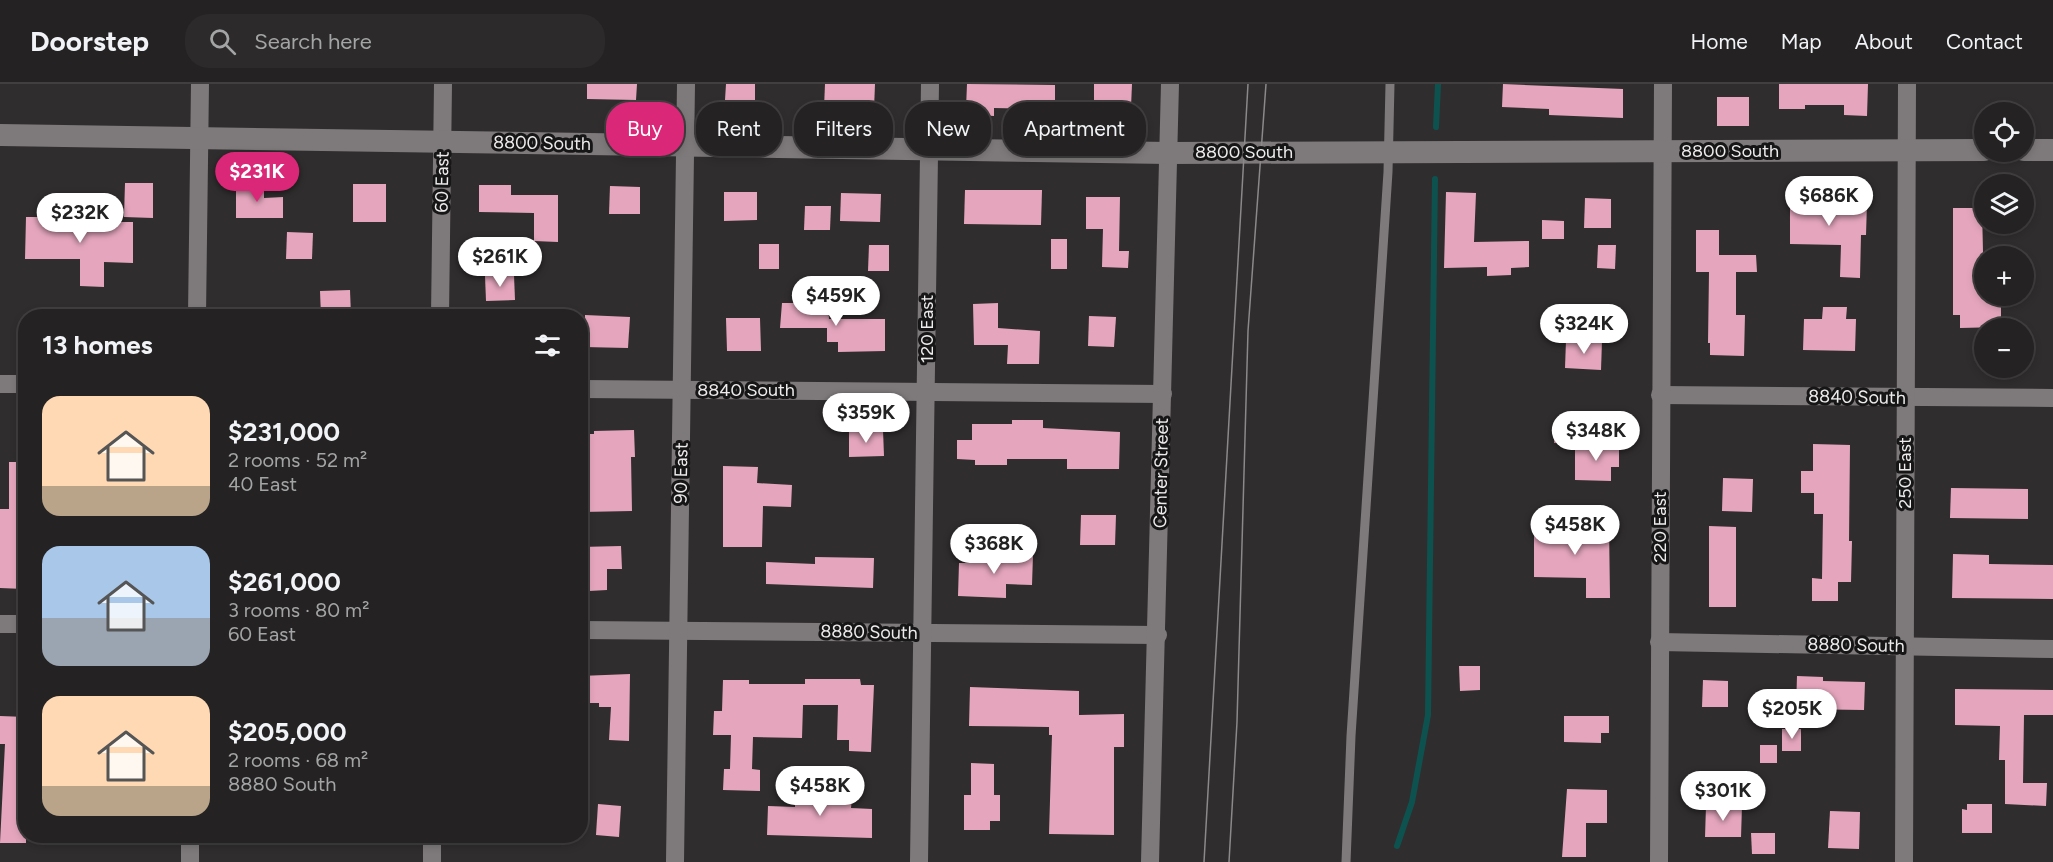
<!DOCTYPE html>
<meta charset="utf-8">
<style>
:root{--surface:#242222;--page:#2c2a2a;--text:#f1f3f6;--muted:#a3a4a5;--line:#413f40;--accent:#db2777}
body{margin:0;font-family:Figtree,sans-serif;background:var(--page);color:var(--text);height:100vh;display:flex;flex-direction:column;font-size:22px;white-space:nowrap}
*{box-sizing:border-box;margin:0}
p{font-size:20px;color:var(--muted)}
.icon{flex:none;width:33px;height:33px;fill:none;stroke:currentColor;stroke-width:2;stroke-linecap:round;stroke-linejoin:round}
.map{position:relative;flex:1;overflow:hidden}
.side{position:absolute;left:18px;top:225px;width:570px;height:534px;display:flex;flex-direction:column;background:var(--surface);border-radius:24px;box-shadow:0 3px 9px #0003,0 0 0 2px var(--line)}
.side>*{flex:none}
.hud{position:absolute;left:606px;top:18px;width:570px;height:54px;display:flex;gap:12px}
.buttons{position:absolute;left:1974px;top:18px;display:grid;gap:12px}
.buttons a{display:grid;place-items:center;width:60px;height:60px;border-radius:50%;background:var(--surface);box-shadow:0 3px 9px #0003,0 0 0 2px var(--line);font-size:30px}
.price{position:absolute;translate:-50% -51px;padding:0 14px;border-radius:21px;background:#fff;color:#222;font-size:20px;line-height:39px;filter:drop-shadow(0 2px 3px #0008)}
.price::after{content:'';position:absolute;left:50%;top:36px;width:18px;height:14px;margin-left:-9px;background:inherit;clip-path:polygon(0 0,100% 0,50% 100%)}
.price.active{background:var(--accent);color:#fff}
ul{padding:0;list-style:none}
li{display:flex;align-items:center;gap:18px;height:150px;padding:0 24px}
li span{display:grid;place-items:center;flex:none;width:168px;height:120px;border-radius:18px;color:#555}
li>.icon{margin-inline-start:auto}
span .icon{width:72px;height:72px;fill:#fffc;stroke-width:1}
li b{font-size:26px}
h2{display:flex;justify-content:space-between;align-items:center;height:72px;padding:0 24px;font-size:26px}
.tag{padding:0 21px;border-radius:24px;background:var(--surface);box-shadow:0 3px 9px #0003,0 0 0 2px var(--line);font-size:21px;line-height:54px}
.tag.active{background:var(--accent);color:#fff}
header{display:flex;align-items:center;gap:36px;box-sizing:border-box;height:84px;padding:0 30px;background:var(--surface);border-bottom:2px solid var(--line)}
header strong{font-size:28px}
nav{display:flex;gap:33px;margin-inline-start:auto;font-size:21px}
.search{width:420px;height:54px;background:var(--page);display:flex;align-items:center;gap:15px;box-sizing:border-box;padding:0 21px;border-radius:24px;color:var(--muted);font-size:22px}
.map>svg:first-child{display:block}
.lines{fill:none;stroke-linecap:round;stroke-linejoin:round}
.stream{stroke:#0e524f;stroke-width:6}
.building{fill:#e5a6bd}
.service{stroke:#7e7a7b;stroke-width:9}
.minor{stroke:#7e7a7b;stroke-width:18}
.tertiary{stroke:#7e7a7b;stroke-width:22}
.tram{stroke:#8c898a;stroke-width:1.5}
.labels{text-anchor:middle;stroke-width:6;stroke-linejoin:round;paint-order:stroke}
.street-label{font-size:18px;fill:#edebeb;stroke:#171616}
</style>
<header>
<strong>Doorstep</strong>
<div class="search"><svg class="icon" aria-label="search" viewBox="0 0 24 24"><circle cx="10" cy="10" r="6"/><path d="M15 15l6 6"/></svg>Search here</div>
<nav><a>Home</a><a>Map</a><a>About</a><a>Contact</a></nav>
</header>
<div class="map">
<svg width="2053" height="778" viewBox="0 0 2053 778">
<rect width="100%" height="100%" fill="#302d2e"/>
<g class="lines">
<g class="stream">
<path d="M1436,43L1438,0"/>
<path d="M1397,762L1412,718L1428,631L1435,95"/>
</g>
</g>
<g class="building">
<path d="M587,0H637L636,16L587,15Z"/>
<path d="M726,0H755V16H725Z"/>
<path d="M825,0H875L874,25L824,24Z"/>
<path d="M967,0L1055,1V25L994,24V32L975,31V25H966Z"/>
<path d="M1094,0H1132L1131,23H1094Z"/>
<path d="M1503,0L1623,5V34L1549,31V25L1502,23Z"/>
<path d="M1779,0H1868L1867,32L1844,31V21H1805V25H1779Z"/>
<rect x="1717" y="13" width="32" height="29"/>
<path d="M125,99H153V134L124,133Z"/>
<path d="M236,100H264V114L283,113V134H236Z"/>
<rect x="353" y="100" width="33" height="38"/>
<path d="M479,101H511V111H558V158L534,157V129L479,128Z"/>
<path d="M610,102L640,103V130H609Z"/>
<path d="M1790,104H1809L1808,112L1826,113V118L1867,119L1866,151H1861L1860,194L1840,193L1841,161L1790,160Z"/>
<path d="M965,106H1042L1041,141L964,140Z"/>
<path d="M724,108H757V136L724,137Z"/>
<path d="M1446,108L1476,109L1474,158L1529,157V183L1511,184V191L1487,192V183L1444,184Z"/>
<path d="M841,109L881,110L880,138L840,137Z"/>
<path d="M1086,113H1120L1119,167H1129L1128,184L1102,183L1103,145H1086Z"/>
<path d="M1585,114L1611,115V144H1584Z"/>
<path d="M805,122H831L830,146H804Z"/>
<path d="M1953,124H1982L1984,212H2001V243L1960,244V231H1953Z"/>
<path d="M26,133H91V138H133V179L104,178V203L80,202V175H25Z"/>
<path d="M1542,136L1564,137V155H1542Z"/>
<path d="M1696,146H1719V171H1756L1757,188H1736V231H1745L1744,272L1710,271V259H1708L1709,188H1696Z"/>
<path d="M287,148L313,149L312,175H286Z"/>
<rect x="1051" y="155" width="16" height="30"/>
<rect x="759" y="160" width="20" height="25"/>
<path d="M869,161H889V187H868Z"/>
<path d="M1598,161H1616L1615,185L1597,184Z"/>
<path d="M514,191L515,216L486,217L485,192Z"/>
<path d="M350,206L351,232H321L320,207Z"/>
<path d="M782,219H828L829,235H885V267L838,268V258H827V244H780Z"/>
<path d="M998,219V244L1040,247L1039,280H1007L1008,261H974L973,220Z"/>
<path d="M1823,223H1847L1846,235H1856L1855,267L1803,266L1804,235H1822Z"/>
<path d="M585,231L630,233L628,264L584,263Z"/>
<path d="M1089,232L1116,233L1114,263L1088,262Z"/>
<path d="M726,234H760L761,267H727Z"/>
<path d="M1566,256L1602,257L1601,286L1565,284Z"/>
<path d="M1012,336H1043V344L1120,348L1119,385H1067V375H1007V381H975V376L957,375V356H972V340H1012Z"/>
<path d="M1555,338L1579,339V360L1554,359Z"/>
<path d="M634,346L635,373H631L632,427L582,428L580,350H594V347Z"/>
<path d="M883,346L884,372L849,373V347Z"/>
<path d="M1813,360L1850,361L1849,457H1852L1851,498H1838V517H1812V494L1822,495L1823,430H1814V409H1801V387H1813Z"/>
<path d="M1575,361L1619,362V383H1611V397L1575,396Z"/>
<path d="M9,378H26L24,505L0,504V425H9Z"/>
<path d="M723,382L758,383L757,399L792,401L791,423L763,422L762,463H723Z"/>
<path d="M1723,394L1753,395L1752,428L1722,427Z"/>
<path d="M1951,404L2028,405V435L1950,434Z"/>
<path d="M1081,431H1116L1115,461H1080Z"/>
<path d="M1534,442H1609L1610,514H1586V494L1534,493Z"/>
<path d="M1709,442L1736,443V523H1709Z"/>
<path d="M621,462L622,485H607V506L589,507L588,491H580V463Z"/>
<path d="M977,469L1033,471L1032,501L1006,500V514L958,512L959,479H977Z"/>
<path d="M1953,470L1989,471V480L2053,481V515L1952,514Z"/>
<path d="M815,473L874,474L873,504L766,500V478L815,480Z"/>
<path d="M1459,582H1480V606L1460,607Z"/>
<path d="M630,590L629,657L609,656L611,623H599V619H580V592Z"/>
<path d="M1797,592L1823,593V597L1865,598L1864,626L1796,625Z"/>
<path d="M805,595H860L861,601H874L871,668L849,667V656H837L838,621H803L802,654L753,653L752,685L760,686V707L723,706L724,685H730L731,651H713L714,627H722L723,596H749V600H805Z"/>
<path d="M1703,596L1728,597V623H1702Z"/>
<path d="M970,603L1079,607V631L1124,630V663H1114V751L1049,750L1052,651H1049V643L969,642Z"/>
<path d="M1955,605L2053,606V631H2024L2023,699H2047L2046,722L2005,720V676H1999L2000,642L1955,641Z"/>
<path d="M0,632L26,633V759H0L5,660H0Z"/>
<path d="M1564,632H1609V649H1601V659L1564,658Z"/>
<rect x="1782" y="645" width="19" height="22"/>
<rect x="1760" y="661" width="17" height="18"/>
<path d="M971,679L994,680V711H1000V737H990V746H964V711H971Z"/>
<path d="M821,702V714H852L851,724L872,725V754L767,751L768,722L795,723V703Z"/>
<path d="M1567,705L1607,706V739H1586V773H1562Z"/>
<path d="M598,720L621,722L619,753L596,751Z"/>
<path d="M1967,720H1992V749H1962V725L1967,726Z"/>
<path d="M1706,722H1742L1741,753H1705Z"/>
<path d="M1830,727L1860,728L1859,765L1828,764Z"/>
<path d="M1751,749H1775V770H1752Z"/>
</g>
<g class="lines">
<path class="service" d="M1346,778L1351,652L1388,88L1390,0"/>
<g class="minor">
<path d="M197,232L200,0"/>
<path d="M440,232L443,0"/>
<path d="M0,300H26"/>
<path d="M580,305L1163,310"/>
<path d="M1660,311L2053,314"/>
<path d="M0,540H26"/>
<path d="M580,546L1158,551"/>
<path d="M1659,558L2053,565"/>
<path d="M190,778V752"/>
<path d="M432,778V752"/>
<path d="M675,778L686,0"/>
<path d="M919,778L930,0"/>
<path d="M1150,778L1170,0"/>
<path d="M1659,778L1663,0"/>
<path d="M1904,778L1907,0"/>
</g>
<g class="tertiary">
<path d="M0,51L1169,69L1984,66"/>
<path d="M2024,66H2053"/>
</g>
<g class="tram">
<path d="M1204,778L1248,0"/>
<path d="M1229,778L1237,638L1248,247L1266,0"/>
</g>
</g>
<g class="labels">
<g class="street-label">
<text transform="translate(542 59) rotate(1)" y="6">8800 South</text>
<text x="1730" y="73">8800 South</text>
<text x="1244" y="74">8800 South</text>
<text transform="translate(442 98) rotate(-89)" y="6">60 East</text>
<text transform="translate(927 245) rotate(-90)" y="6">120 East</text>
<text x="746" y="312">8840 South</text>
<text transform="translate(1857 313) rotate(1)" y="6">8840 South</text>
<text transform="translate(681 389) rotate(-89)" y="6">90 East</text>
<text transform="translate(1161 389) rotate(-89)" y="6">Center Street</text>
<text transform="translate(1905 389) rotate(-90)" y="6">250 East</text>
<text transform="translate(1660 443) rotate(-90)" y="6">220 East</text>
<text transform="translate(869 548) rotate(1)" y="6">8880 South</text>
<text transform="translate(1856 561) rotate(1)" y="6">8880 South</text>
</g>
</g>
</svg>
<div class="buttons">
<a><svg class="icon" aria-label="locate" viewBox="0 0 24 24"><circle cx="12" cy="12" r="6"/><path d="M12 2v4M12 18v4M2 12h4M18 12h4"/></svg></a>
<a><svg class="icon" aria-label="layers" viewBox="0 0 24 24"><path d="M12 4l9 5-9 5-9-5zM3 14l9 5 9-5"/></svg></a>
<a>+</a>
<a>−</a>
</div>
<b class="price active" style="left:257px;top:119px">$231K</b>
<b class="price" style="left:1829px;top:143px">$686K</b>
<b class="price" style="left:80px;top:160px">$232K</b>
<b class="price" style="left:500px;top:204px">$261K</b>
<b class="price" style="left:836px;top:243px">$459K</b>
<b class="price" style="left:1584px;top:271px">$324K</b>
<b class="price" style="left:866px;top:360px">$359K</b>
<b class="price" style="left:1596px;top:378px">$348K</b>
<b class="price" style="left:1575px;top:472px">$458K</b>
<b class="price" style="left:994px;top:491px">$368K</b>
<b class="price" style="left:1792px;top:656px">$205K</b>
<b class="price" style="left:820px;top:733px">$458K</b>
<b class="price" style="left:1723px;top:738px">$301K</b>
<div class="hud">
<a class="tag active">Buy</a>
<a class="tag">Rent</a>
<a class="tag">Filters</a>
<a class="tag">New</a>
<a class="tag">Apartment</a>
</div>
<section class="side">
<h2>13 homes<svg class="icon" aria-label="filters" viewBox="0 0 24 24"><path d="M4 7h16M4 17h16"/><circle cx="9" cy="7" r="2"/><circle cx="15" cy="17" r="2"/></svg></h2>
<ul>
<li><span style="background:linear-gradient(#ffd9b3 75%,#b9a48a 0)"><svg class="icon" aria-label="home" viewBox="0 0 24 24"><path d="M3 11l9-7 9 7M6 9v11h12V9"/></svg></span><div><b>$231,000</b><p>2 rooms · 52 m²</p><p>40 East</p></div></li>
<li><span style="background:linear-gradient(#a9c7e8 60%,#9aa5b1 0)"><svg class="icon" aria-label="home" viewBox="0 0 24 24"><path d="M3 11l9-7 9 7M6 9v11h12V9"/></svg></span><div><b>$261,000</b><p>3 rooms · 80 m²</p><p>60 East</p></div></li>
<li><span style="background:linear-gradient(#ffd9b3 75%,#b9a48a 0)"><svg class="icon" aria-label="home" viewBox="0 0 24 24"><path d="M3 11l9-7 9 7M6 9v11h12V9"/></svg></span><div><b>$205,000</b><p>2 rooms · 68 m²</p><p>8880 South</p></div></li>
</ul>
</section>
</div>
